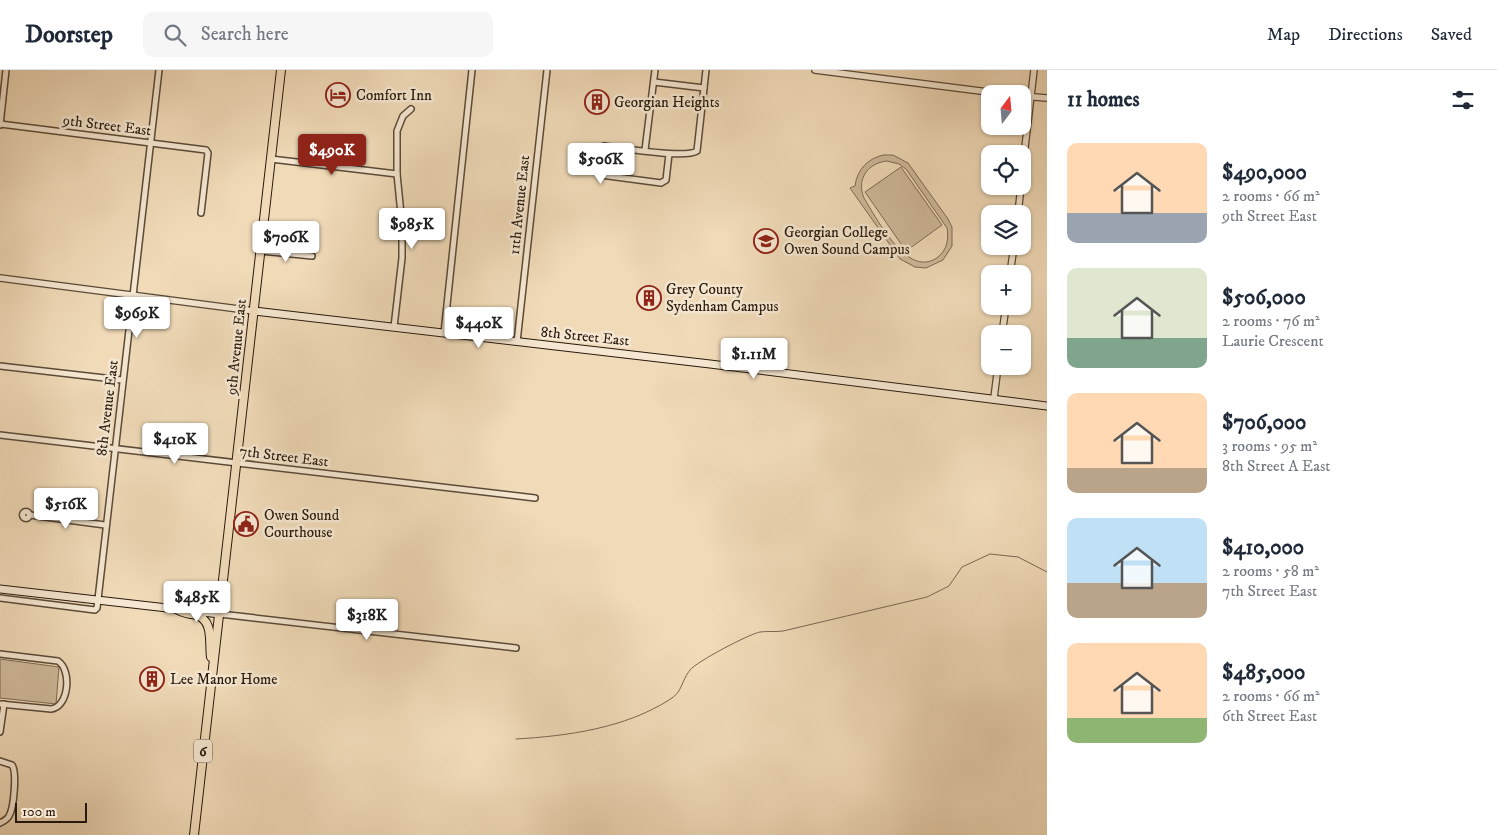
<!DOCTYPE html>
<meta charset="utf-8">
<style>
:root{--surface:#fff;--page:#f6f6f7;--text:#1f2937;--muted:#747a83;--line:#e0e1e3;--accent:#8f2418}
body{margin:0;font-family:"IM FELL DW Pica",serif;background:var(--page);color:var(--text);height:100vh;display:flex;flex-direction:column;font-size:19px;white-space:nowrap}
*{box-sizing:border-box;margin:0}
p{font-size:16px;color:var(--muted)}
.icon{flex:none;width:28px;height:28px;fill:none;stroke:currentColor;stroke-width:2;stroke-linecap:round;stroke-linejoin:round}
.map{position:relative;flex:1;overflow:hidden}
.drawer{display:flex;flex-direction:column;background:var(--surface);width:450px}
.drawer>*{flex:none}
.needle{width:32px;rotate:16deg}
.controls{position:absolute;left:981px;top:15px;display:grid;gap:10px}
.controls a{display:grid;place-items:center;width:50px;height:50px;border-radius:10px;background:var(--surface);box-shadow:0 1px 4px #0004;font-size:25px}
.scale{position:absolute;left:15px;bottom:12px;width:72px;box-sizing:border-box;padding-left:5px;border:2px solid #291a0d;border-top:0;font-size:14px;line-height:18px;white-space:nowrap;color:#291a0d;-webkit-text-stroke:4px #f5e7d1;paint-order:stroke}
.price{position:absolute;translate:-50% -42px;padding:0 11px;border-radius:5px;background:#fff;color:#222;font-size:16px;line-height:32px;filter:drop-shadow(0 1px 2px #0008)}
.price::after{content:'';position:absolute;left:50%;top:30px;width:15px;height:11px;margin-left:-8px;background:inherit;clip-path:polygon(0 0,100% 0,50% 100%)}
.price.on{background:var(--accent);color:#fff}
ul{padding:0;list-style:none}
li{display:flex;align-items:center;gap:15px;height:125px;padding:0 20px}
li span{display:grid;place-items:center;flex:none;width:140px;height:100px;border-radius:10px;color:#555}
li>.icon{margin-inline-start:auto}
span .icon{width:60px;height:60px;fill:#fffc;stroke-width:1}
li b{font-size:21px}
h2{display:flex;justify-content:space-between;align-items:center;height:60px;padding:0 20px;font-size:21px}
header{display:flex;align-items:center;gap:30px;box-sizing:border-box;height:70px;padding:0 25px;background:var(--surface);border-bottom:1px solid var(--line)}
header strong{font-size:24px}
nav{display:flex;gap:28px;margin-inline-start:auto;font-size:18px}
.search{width:350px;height:45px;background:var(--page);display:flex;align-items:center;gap:12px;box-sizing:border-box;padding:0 18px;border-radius:10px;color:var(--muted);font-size:19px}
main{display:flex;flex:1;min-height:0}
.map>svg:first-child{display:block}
.green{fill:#ceb99b;stroke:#7c6a54;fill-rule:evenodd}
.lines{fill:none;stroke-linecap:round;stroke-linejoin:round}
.stream{stroke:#786651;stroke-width:1}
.minor-casing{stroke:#5b4a38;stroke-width:8}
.tertiary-casing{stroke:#5b4a38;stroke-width:8}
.secondary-casing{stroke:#291a0d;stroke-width:9}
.trunk-casing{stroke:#291a0d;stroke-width:10}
.minor{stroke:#f5e7d1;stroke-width:5}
.tertiary{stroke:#f5e7d1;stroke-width:5.5}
.secondary{stroke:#f5e7d1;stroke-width:7}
.trunk{stroke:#f0dab8;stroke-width:8}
.labels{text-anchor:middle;stroke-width:5;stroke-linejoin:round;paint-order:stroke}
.shield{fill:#f5e7d1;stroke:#665848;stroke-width:1}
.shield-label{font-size:14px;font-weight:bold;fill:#291a0d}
.poi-label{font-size:15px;fill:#291a0d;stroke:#f5e7d1;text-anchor:start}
.street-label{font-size:15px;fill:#291a0d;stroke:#f5e7d1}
</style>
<header>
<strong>Doorstep</strong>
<div class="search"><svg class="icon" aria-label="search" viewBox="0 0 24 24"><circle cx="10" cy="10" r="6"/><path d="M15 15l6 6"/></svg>Search here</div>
<nav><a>Map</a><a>Directions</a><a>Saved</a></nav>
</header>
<main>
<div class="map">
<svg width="1047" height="765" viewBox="0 0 1047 765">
<rect width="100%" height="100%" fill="#f0dab8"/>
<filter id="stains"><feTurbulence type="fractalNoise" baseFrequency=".004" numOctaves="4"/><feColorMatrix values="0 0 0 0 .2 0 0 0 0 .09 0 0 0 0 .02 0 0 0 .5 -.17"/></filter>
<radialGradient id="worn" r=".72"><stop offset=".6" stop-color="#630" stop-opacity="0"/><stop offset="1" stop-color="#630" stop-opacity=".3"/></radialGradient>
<g class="green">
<path d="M883,85H893L908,93L948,149L952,157V176L943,190L926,198L915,197L900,189L850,118L855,116C857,100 867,89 883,85ZM887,91L899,94L906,99L947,158C949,169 947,180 938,187C908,210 877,149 864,128C856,109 868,93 887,91Z"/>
<path d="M901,97L942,155L906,181L865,122Z"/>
<path d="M0,589L59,597L56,634L0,628Z"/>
</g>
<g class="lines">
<path class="stream" d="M516,669C568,666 625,658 669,630C683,622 681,611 690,600C696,592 749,564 760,562C767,561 775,562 783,561L927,527L949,516L962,497L990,484L1018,487L1047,502"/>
<defs>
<g id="minor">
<path d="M654,12L704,18"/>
<path d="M0,54L206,80L208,83L201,143"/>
<path d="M0,55L6,0"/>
<path d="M645,80L655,0"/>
<path d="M669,84L666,110L661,113L601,105L597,100L599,78L604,76C622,78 685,89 697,81L706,0"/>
<path d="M271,89L397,104"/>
<path d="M261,181L312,186"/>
<path d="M394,257L402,188V154L397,104V61L403,46L411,39"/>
<path d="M444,263L472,0"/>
<path d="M517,272L547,0"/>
<path d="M0,296L122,310"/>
<path d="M0,365L535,428"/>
<circle cx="26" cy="445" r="3.5"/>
<path d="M30,445L105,455"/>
<path d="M0,528L95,540L97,538L159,0"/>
<path d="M220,544L516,578"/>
<path d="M0,584L58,591C72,600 69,637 51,639L0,634"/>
<path d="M0,662L4,634"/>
<path d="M0,691L12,695C17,702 14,738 9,746C7,750 4,751 0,753"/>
</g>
<g id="tertiary">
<path d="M815,0L1004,24"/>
<path d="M1022,26L1047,28"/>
<path d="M1022,103L1034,0"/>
<path d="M1018,144L1021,116"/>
<path d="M1010,204L1014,176"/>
<path d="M0,208L254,241"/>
<path d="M1002,264L1006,236"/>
<path d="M994,328L998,296"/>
</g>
<g id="secondary">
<path d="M254,241L710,294L1047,336"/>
<path d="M0,519L220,544"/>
</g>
<g id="trunk">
<path d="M177,539C183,544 189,543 196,545C214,550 209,573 211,587"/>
<path d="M194,765L281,0"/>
</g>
</defs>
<use href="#minor" class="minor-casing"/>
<use href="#tertiary" class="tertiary-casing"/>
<use href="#secondary" class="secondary-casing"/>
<use href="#trunk" class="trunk-casing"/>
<use href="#minor" class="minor"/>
<use href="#tertiary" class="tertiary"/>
<use href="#secondary" class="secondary"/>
<use href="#trunk" class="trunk"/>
</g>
<defs>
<symbol id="hotel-ring" viewBox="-11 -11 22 22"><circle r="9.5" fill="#f5e7d1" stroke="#8f2418" stroke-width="1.5"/><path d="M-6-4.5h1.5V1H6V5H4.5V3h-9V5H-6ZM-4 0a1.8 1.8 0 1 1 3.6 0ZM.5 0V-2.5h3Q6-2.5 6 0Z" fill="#8f2418"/></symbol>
<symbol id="building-ring" viewBox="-11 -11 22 22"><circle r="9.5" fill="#f5e7d1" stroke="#8f2418" stroke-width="1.5"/><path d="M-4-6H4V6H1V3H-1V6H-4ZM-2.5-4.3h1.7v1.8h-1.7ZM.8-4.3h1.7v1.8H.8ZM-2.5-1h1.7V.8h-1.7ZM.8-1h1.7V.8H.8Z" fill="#8f2418"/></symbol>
<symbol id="university-ring" viewBox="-11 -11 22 22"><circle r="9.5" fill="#f5e7d1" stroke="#8f2418" stroke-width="1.5"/><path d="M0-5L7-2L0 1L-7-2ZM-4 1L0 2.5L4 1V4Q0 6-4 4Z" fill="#8f2418"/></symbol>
<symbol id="civic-ring" viewBox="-11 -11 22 22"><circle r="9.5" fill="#f5e7d1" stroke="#8f2418" stroke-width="1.5"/><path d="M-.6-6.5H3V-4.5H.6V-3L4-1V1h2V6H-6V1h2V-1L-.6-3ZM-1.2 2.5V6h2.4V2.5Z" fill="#8f2418"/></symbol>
</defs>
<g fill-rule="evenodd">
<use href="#hotel-ring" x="324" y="11" width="28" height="28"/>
<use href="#building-ring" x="583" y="18" width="28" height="28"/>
<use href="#university-ring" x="752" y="157" width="28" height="28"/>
<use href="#building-ring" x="635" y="214" width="28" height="28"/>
<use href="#civic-ring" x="232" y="440" width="28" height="28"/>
<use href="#building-ring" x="138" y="595" width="28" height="28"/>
</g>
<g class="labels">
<rect class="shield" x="194" y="669.5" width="18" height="23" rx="4"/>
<g class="shield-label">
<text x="203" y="686">6</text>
</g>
<g class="poi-label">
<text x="356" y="30">Comfort Inn</text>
<text x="614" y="37">Georgian Heights</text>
<text x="784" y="167">Georgian College<tspan x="784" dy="17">Owen Sound Campus</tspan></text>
<text x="666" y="224">Grey County<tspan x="666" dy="17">Sydenham Campus</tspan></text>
<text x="264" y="450">Owen Sound<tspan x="264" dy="17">Courthouse</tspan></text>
<text x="170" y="614">Lee Manor Home</text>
</g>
<g class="street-label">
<text transform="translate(107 55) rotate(7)" y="5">9th Street East</text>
<text transform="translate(519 135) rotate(-84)" y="5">11th Avenue East</text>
<text transform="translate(585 266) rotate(6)" y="5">8th Street East</text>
<text transform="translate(236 277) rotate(-84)" y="5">9th Avenue East</text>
<text transform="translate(107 338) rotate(-83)" y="5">8th Avenue East</text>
<text transform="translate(284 386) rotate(7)" y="5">7th Street East</text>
</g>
</g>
<rect width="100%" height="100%" filter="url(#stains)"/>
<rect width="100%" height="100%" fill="url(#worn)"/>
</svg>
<div class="controls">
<a><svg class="needle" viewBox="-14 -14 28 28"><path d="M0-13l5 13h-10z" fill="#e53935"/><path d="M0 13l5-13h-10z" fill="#747a83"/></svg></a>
<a><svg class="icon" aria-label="locate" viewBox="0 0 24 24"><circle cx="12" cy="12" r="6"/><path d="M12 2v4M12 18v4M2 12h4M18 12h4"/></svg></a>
<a><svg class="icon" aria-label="layers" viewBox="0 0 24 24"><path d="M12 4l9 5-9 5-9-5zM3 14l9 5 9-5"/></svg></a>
<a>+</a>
<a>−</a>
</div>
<div class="scale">100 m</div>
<b class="price on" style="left:332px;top:106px">$490K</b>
<b class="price" style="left:601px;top:115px">$506K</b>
<b class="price" style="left:412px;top:180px">$985K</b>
<b class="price" style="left:286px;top:193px">$706K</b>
<b class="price" style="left:137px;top:269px">$969K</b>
<b class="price" style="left:479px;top:279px">$440K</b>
<b class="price" style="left:754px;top:310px">$1.11M</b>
<b class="price" style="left:175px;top:395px">$410K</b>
<b class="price" style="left:66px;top:460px">$516K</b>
<b class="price" style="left:197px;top:553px">$485K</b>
<b class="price" style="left:367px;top:571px">$318K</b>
</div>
<section class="drawer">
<h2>11 homes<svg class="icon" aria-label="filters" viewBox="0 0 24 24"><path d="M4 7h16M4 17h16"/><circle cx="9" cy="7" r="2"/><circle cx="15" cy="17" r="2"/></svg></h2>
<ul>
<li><span style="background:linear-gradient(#ffd9b3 70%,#9aa5b1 0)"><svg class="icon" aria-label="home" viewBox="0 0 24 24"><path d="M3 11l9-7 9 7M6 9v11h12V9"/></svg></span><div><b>$490,000</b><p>2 rooms · 66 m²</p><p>9th Street East</p></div></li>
<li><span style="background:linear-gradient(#dfe7d0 70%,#7fa58c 0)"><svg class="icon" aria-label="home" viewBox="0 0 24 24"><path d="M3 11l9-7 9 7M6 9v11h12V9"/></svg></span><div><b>$506,000</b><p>2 rooms · 76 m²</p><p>Laurie Crescent</p></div></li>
<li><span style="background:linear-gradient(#ffd9b3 75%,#b9a48a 0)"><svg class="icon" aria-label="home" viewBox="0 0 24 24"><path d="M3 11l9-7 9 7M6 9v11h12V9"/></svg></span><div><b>$706,000</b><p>3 rooms · 95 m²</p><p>8th Street A East</p></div></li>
<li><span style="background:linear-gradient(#bfe0f5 65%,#b9a48a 0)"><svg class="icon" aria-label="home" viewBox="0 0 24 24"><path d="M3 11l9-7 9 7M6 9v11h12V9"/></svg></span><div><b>$410,000</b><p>2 rooms · 58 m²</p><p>7th Street East</p></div></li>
<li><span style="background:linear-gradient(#ffd9b3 75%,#8fb573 0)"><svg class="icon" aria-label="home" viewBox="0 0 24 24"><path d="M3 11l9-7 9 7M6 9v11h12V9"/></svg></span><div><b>$485,000</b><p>2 rooms · 66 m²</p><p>6th Street East</p></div></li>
</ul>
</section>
</main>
